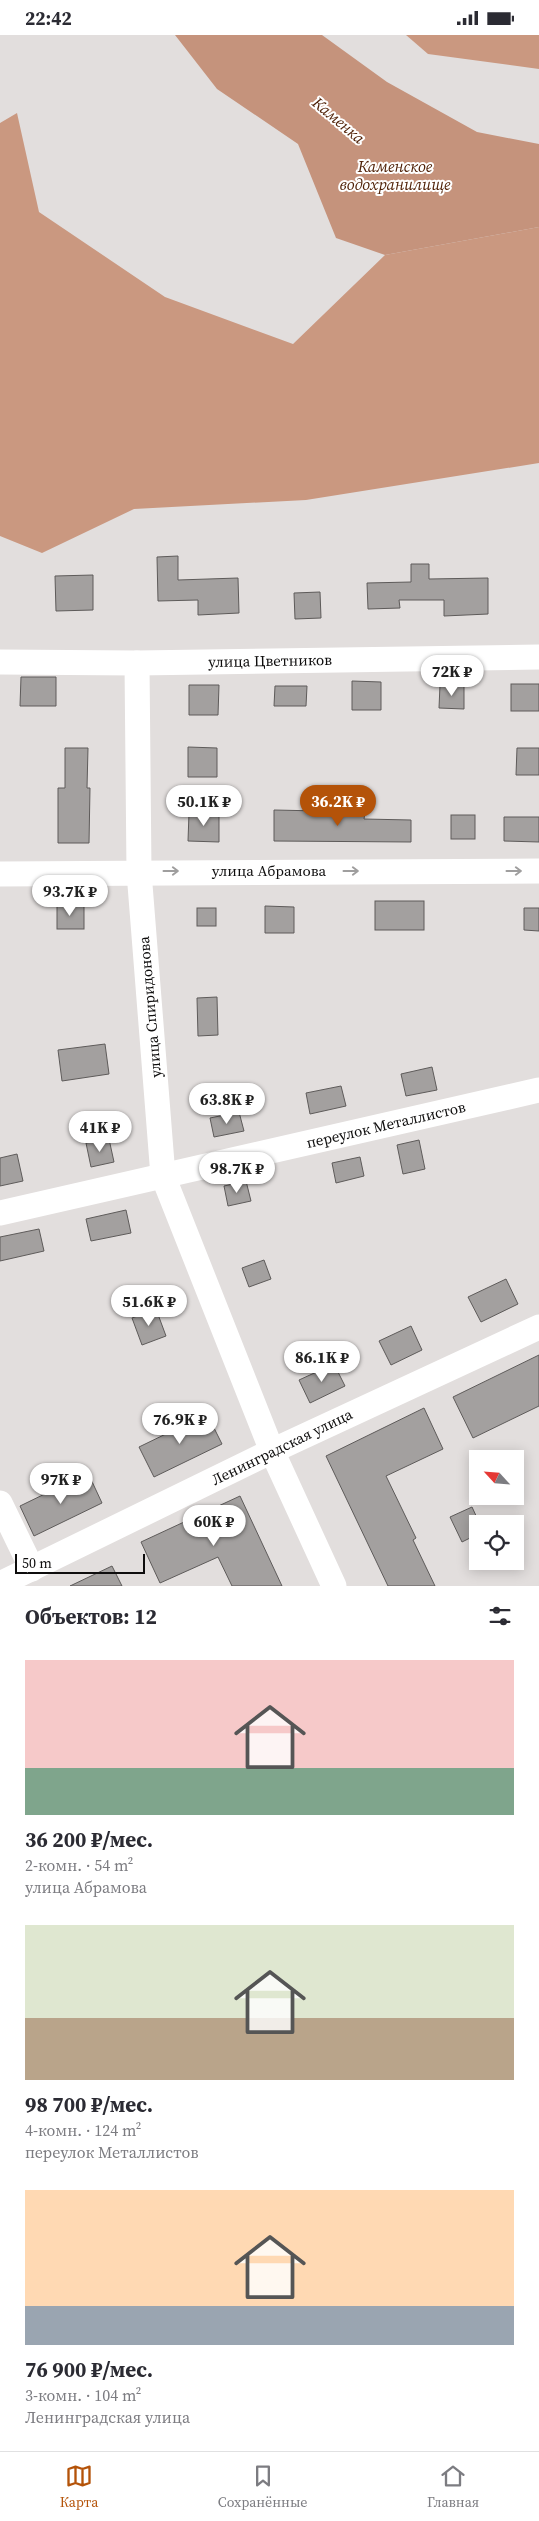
<!DOCTYPE html>
<html lang="ru">
<meta charset="utf-8">
<style>
:root{--surface:#fff;--page:#f7f7f7;--text:#2b2b33;--muted:#7c7c81;--line:#e1e1e2;--accent:#b45309}
body{margin:0;font-family:"Source Serif 4",serif;background:var(--page);color:var(--text);height:100vh;display:flex;flex-direction:column;font-size:19px;white-space:nowrap}
*{box-sizing:border-box;margin:0}
p{font-size:16px;color:var(--muted)}
.icon{flex:none;width:28px;height:28px;fill:none;stroke:currentColor;stroke-width:2;stroke-linecap:round;stroke-linejoin:round}
.map{position:relative;height:1551px;overflow:hidden}
.details{display:flex;flex-direction:column;background:var(--surface);flex:1}
.details>*{flex:none}
.needle{width:32px;rotate:296deg}
.buttons{position:absolute;left:469px;top:1415px;display:grid;gap:10px}
.buttons a{display:grid;place-items:center;width:55px;height:55px;border-radius:0px;background:var(--surface);box-shadow:0 2px 12px #0003;font-size:25px}
.scale{position:absolute;left:15px;bottom:12px;width:130px;box-sizing:border-box;padding-left:5px;border:2px solid #0e0d0d;border-top:0;font-size:14px;line-height:18px;white-space:nowrap;color:#0e0d0d;-webkit-text-stroke:4px #fff;paint-order:stroke}
.price{position:absolute;translate:-50% -42px;padding:0 11px;border-radius:18px;background:#fff;color:#222;font-size:16px;line-height:32px;filter:drop-shadow(0 1px 2px #0008)}
.price::after{content:'';position:absolute;left:50%;top:30px;width:15px;height:11px;margin-left:-8px;background:inherit;clip-path:polygon(0 0,100% 0,50% 100%)}
.price.current{background:var(--accent);color:#fff}
ul{padding:0;list-style:none}
li{display:grid;align-content:center;gap:10px;height:265px;padding:0 25px}
li span{display:grid;place-items:center;height:155px;border-radius:0px;color:#555}
li>.icon{margin-inline-start:auto}
span .icon{width:90px;height:90px;fill:#fffc;stroke-width:1}
li b{font-size:21px}
h2{display:flex;justify-content:space-between;align-items:center;height:60px;padding:0 25px;font-size:21px}
.status{display:flex;justify-content:space-between;align-items:center;height:35px;padding:0 25px;background:var(--surface);direction:ltr}
.status svg{height:14px;fill:currentColor}
.dock{display:flex;justify-content:space-around;align-items:center;height:70px;border-top:1px solid var(--line);background:var(--surface);font-size:14px;color:var(--muted)}
.dock a{display:grid;justify-items:center;gap:2px}
.dock .current{color:var(--accent)}
.map>svg:first-child{display:block}
.forest{fill:#ca9880}
.water{fill:#c5937c}
.building{fill:#a3a09f;stroke:#5e5b5a}
.lines{fill:none;stroke-linecap:round;stroke-linejoin:round}
.minor{stroke:#fff;stroke-width:25}
.oneway{stroke:#9f9e9e}
.labels{text-anchor:middle;stroke-width:4;stroke-linejoin:round;paint-order:stroke}
.street-label{font-size:15px;fill:#0e0d0d;stroke:#fff}
.water-label{font-size:16px;font-style:italic;fill:#4f2006;stroke:#fff}
</style>
<div class="status"><b>22:42</b><svg viewBox="0 0 49 12"><path d="M0 12V9h3v3zM5 12V6h3v6zM10 12V3h3v9zM15 12V0h3v12zM26 1h20v11H26zM47 4h2v5h-2z"/></svg></div>
<div class="map">
<svg width="539" height="1551" viewBox="0 0 539 1551">
<rect width="100%" height="100%" fill="#e2dedd"/>
<g class="forest">
<path d="M406,0H539V34L428,19Z"/>
<path d="M17,78L39,177L165,262L293,309L385,220L539,192V428L306,465L134,474L42,518L0,501V88Z"/>
</g>
<path class="water" d="M175,0H322L387,47L477,97L539,109V192L385,220L336,203L298,109L217,54Z"/>
<g class="building">
<path d="M178,521V545L238,543L239,578L198,580V565L158,566L157,522Z"/>
<path d="M411,529H429V544L488,543V579L444,581V565H399L400,573L368,574L367,548L411,547Z"/>
<path d="M93,540V575L56,576L55,541Z"/>
<path d="M320,557L321,583L295,584L294,558Z"/>
<path d="M21,642H56V671H20Z"/>
<path d="M352,646L381,647V675H352Z"/>
<rect x="511" y="649" width="28" height="27"/>
<path d="M189,650H219L218,680H189Z"/>
<path d="M440,650L464,651V674L439,673Z"/>
<path d="M275,651H307L306,671H274Z"/>
<path d="M188,712L217,713V742H188Z"/>
<path d="M65,713H88L87,753H90L89,808H58V753H65Z"/>
<path d="M517,713H539V740H516Z"/>
<path d="M274,775L365,777L364,784L411,785V807L274,806Z"/>
<path d="M189,778H219V807L188,806Z"/>
<rect x="451" y="780" width="24" height="24"/>
<path d="M504,782H539V807L504,806Z"/>
<rect x="375" y="866" width="49" height="29"/>
<rect x="57" y="870" width="27" height="24"/>
<path d="M265,871L294,872V898H265Z"/>
<rect x="197" y="873" width="19" height="18"/>
<path d="M524,873H539V896L524,895Z"/>
<path d="M217,962L218,1000L198,1001L197,963Z"/>
<path d="M105,1009L109,1039L62,1046L58,1015Z"/>
<path d="M432,1032L437,1055L406,1061L401,1039Z"/>
<path d="M341,1051L346,1071L310,1079L306,1058Z"/>
<path d="M239,1077L244,1096L214,1102L210,1083Z"/>
<path d="M109,1104L114,1127L91,1132L86,1108Z"/>
<path d="M419,1105L425,1134L403,1139L397,1110Z"/>
<path d="M17,1119L23,1146L0,1151V1123Z"/>
<path d="M360,1122L364,1141L336,1148L332,1128Z"/>
<path d="M246,1146L251,1166L228,1171L224,1151Z"/>
<path d="M126,1175L131,1198L91,1206L86,1184Z"/>
<path d="M39,1194L44,1216L0,1226V1202Z"/>
<path d="M264,1225L271,1244L249,1252L242,1233Z"/>
<path d="M506,1244L518,1269L481,1287L468,1262Z"/>
<path d="M156,1274L166,1301L142,1310L132,1283Z"/>
<path d="M411,1291L422,1315L391,1330L379,1306Z"/>
<path d="M539,1320V1371L473,1403L453,1362Z"/>
<path d="M334,1329L345,1351L310,1368L299,1345Z"/>
<path d="M424,1373L443,1414L386,1441L416,1503L413,1505L435,1551H388L326,1421Z"/>
<path d="M207,1379L222,1409L154,1442L139,1412Z"/>
<path d="M88,1438L102,1468L34,1501L20,1471Z"/>
<path d="M240,1461L282,1551H232L218,1522L160,1548L141,1507Z"/>
<path d="M472,1472L478,1485V1499L462,1507L450,1482Z"/>
<path d="M112,1531L122,1551H70Z"/>
</g>
<g class="lines">
<g class="minor">
<path d="M0,627L137,628L539,622"/>
<path d="M137,628L139,837L163,1141L272,1416L334,1551"/>
<path d="M0,839L539,836"/>
<path d="M0,1178L539,1055"/>
<path d="M0,1468L32,1534"/>
<path d="M0,1549L272,1416L539,1292"/>
</g>
</g>
<defs><path id="oneway-shaft" d="M-6 0H5M1.5-3L5.5 0L1.5 3" fill="none" stroke-width="1.6" stroke-linecap="round" stroke-linejoin="round" transform="scale(1.25)"/></defs>
<g class="oneway">
<use href="#oneway-shaft" transform="translate(171 836)"/>
<use href="#oneway-shaft" transform="translate(351 836)"/>
<use href="#oneway-shaft" transform="translate(514 836)"/>
</g>
<g class="labels">
<g class="street-label">
<text transform="translate(270 626) rotate(-1)" y="5">улица Цветников</text>
<text x="269" y="841">улица Абрамова</text>
<text transform="translate(150 972) rotate(-95)" y="5">улица Спиридонова</text>
<text transform="translate(386 1090) rotate(-13)" y="5">переулок Металлистов</text>
<text transform="translate(282 1412) rotate(-26)" y="5">Ленинградская улица</text>
</g>
<g class="water-label">
<text transform="translate(339 85) rotate(40)" y="6">Каменка</text>
<text x="395" y="137">Каменское<tspan x="395" dy="18">водохранилище</tspan></text>
</g>
</g>
</svg>
<div class="buttons">
<a><svg class="needle" viewBox="-14 -14 28 28"><path d="M0-13l5 13h-10z" fill="#e53935"/><path d="M0 13l5-13h-10z" fill="#7c7c81"/></svg></a>
<a><svg class="icon" aria-label="locate" viewBox="0 0 24 24"><circle cx="12" cy="12" r="6"/><path d="M12 2v4M12 18v4M2 12h4M18 12h4"/></svg></a>
</div>
<div class="scale">50 m</div>
<b class="price" style="left:452px;top:662px">72K ₽</b>
<b class="price" style="left:204px;top:792px">50.1K ₽</b>
<b class="price current" style="left:338px;top:792px">36.2K ₽</b>
<b class="price" style="left:70px;top:882px">93.7K ₽</b>
<b class="price" style="left:227px;top:1090px">63.8K ₽</b>
<b class="price" style="left:100px;top:1118px">41K ₽</b>
<b class="price" style="left:237px;top:1159px">98.7K ₽</b>
<b class="price" style="left:149px;top:1292px">51.6K ₽</b>
<b class="price" style="left:322px;top:1348px">86.1K ₽</b>
<b class="price" style="left:180px;top:1410px">76.9K ₽</b>
<b class="price" style="left:61px;top:1470px">97K ₽</b>
<b class="price" style="left:214px;top:1512px">60K ₽</b>
</div>
<section class="details">
<h2>Объектов: 12<svg class="icon" aria-label="filters" viewBox="0 0 24 24"><path d="M4 7h16M4 17h16"/><circle cx="9" cy="7" r="2"/><circle cx="15" cy="17" r="2"/></svg></h2>
<ul>
<li><span style="background:linear-gradient(#f6c9c9 70%,#7fa58c 0)"><svg class="icon" aria-label="home" viewBox="0 0 24 24"><path d="M3 11l9-7 9 7M6 9v11h12V9"/></svg></span><div><b>36 200 ₽/мес.</b><p>2-комн. · 54 m²</p><p>улица Абрамова</p></div></li>
<li><span style="background:linear-gradient(#dfe7d0 60%,#b9a48a 0)"><svg class="icon" aria-label="home" viewBox="0 0 24 24"><path d="M3 11l9-7 9 7M6 9v11h12V9"/></svg></span><div><b>98 700 ₽/мес.</b><p>4-комн. · 124 m²</p><p>переулок Металлистов</p></div></li>
<li><span style="background:linear-gradient(#ffd9b3 75%,#9aa5b1 0)"><svg class="icon" aria-label="home" viewBox="0 0 24 24"><path d="M3 11l9-7 9 7M6 9v11h12V9"/></svg></span><div><b>76 900 ₽/мес.</b><p>3-комн. · 104 m²</p><p>Ленинградская улица</p></div></li>
</ul>
</section>
<nav class="dock">
<a class="current"><svg class="icon" aria-label="map" viewBox="0 0 24 24"><path d="M3 6l6-2 6 2 6-2v14l-6 2-6-2-6 2zM9 4v14M15 6v14"/></svg>Карта</a>
<a><svg class="icon" aria-label="saved" viewBox="0 0 24 24"><path d="M7 4h10v16l-5-4-5 4z"/></svg>Сохранённые</a>
<a><svg class="icon" aria-label="home" viewBox="0 0 24 24"><path d="M3 11l9-7 9 7M6 9v11h12V9"/></svg>Главная</a>
</nav>
